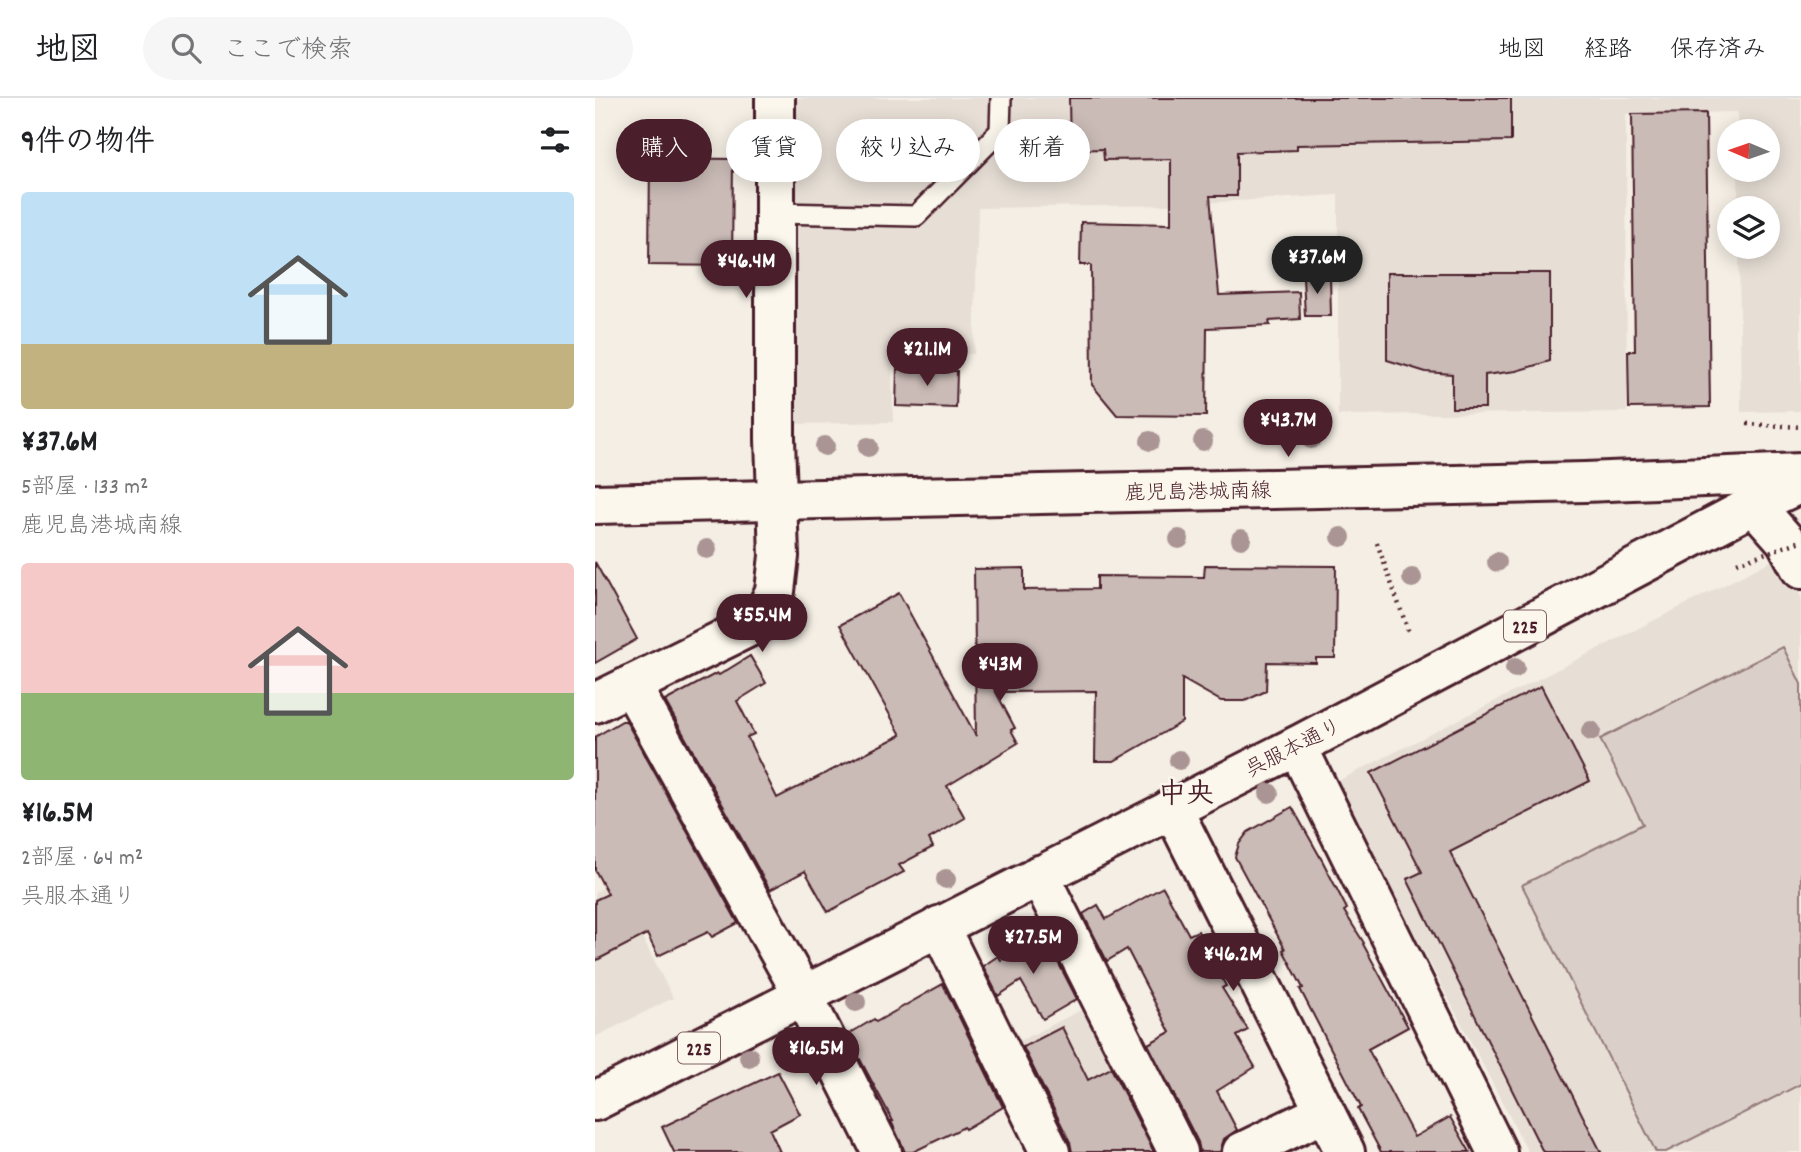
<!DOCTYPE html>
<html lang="ja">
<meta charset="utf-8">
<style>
:root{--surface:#fff;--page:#f6f6f6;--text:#202124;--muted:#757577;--line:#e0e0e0;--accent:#4a1f2b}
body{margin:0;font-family:Dekko,"Klee One",sans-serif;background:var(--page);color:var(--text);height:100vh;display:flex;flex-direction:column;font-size:26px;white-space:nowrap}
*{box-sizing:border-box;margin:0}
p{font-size:23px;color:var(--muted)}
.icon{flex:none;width:38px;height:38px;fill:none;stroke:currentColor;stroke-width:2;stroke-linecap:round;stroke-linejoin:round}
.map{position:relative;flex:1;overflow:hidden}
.sheet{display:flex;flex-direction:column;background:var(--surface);width:595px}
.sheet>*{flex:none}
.banner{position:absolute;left:21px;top:21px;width:665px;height:63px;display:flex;gap:14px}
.needle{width:46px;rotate:272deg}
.controls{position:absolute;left:1122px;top:21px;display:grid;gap:14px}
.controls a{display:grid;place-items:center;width:63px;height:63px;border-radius:50%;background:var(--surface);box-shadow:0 4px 18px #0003;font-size:35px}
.price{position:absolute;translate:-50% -60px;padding:0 16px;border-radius:24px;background:var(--accent);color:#fff;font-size:23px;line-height:46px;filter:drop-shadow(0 2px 4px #0008)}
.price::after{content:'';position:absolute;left:50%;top:42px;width:21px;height:16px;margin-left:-10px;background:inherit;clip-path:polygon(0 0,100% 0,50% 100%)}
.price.on{background:#222;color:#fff}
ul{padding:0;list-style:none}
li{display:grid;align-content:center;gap:14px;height:371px;padding:0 21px}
li span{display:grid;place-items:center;height:217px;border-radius:7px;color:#555}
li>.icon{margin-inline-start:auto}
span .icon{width:126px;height:126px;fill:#fffc;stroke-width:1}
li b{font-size:30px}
h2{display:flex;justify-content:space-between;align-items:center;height:84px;padding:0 21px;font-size:30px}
.pill{padding:0 24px;border-radius:32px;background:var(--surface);box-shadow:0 4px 18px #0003;font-size:24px;line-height:63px}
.pill.on{background:var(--accent);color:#fff}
header{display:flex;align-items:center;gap:42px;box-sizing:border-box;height:98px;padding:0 35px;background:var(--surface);border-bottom:2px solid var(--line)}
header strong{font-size:33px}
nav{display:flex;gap:38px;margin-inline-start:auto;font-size:24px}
.search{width:490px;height:63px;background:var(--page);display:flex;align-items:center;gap:18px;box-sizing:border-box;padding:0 24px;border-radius:38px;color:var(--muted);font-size:26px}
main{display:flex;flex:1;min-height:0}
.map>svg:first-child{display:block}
.built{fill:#e7dfd6}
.green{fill:#dbd0c9;stroke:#92787a;stroke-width:2}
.building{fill:#cabbb6;stroke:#4a1f2b;stroke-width:2}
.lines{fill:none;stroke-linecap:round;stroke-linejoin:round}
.service-casing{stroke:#4a1f2b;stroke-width:24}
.minor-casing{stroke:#4a1f2b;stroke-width:44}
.tertiary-casing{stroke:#4a1f2b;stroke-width:44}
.secondary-casing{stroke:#4a1f2b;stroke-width:44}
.trunk-casing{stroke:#4a1f2b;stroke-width:44}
.path{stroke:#4a1f2b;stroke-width:4.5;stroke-dasharray:2 5;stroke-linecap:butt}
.service{stroke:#fbf7ec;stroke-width:19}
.minor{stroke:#fbf7ec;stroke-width:38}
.tertiary{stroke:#fbf7ec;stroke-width:38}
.secondary{stroke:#fbf7ec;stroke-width:38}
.trunk{stroke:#fbf7ec;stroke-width:38}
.path-bridge{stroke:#4a1f2b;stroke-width:4.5;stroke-dasharray:2 5;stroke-linecap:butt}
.tree{fill:#aa9494}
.labels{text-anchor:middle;stroke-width:5;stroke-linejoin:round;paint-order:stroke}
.shield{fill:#fbf7ec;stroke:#7f6065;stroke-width:2}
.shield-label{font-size:19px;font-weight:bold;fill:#4a1f2b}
.street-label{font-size:21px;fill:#4a1f2b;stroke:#fbf7ec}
.district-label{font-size:28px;font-weight:bold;fill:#4a1f2b;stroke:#fbf7ec}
</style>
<header>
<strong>地図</strong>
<div class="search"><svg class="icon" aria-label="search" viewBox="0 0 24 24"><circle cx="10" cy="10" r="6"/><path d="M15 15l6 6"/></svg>ここで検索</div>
<nav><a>地図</a><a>経路</a><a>保存済み</a></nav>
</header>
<main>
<section class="sheet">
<h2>9件の物件<svg class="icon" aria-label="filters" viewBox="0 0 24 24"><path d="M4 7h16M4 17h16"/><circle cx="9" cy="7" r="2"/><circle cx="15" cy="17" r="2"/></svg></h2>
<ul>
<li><span style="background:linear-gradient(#bfe0f5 70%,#c2b280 0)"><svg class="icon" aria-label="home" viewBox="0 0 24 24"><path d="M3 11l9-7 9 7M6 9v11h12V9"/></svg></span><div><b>¥37.6M</b><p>5部屋 · 133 m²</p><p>鹿児島港城南線</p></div></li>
<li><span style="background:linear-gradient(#f6c9c9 60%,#8fb573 0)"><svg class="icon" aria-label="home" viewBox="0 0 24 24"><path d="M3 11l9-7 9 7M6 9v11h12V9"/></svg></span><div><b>¥16.5M</b><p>2部屋 · 64 m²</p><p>呉服本通り</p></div></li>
</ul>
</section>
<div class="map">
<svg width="1206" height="1054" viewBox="0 0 1206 1054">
<rect width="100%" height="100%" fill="#f4eee4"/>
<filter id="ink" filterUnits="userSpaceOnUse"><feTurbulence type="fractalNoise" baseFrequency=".0143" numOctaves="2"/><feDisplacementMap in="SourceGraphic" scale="14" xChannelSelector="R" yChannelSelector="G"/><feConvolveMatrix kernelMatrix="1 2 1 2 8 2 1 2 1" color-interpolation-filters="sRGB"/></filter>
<g filter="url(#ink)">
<g class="built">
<path d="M198,0H1206V313L1146,314L1144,149H1172V110H1143V72H1172V33H1143L1142,14L1031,16L1032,314L743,317V97L572,107L383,110L379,256L297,254L298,324L199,326Z"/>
<path d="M1186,458L1206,499V1054H933L741,684Z"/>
<path d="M19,784L78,900L0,939V794Z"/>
<path d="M498,906L547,1005L461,1049L411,950Z"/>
</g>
<path class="green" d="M1188,549L1206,586V986L1071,1054H1061L927,787L1048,726L1005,641Z"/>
<g class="building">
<path d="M474,0H916V43L702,47V52L642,54V98H615L624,197L704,194L705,221L674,223L675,227L612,230L611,318L522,317L497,287L496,167H485L486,124L576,126V61L509,62L508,51L475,52Z"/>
<path d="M1111,15L1115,309L1034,310L1033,253H1040L1037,16Z"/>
<path d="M55,60L138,61L137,168L54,167Z"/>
<path d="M792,175H955V263L921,273L890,277V310H857V276L831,274L792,262Z"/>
<path d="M708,179H735L736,218H710Z"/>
<path d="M302,271L362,273L361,310L301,308Z"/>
<path d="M0,464L42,541L0,565Z"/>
<path d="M610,467L741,468L740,560H721V565L672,564L671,593L650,603H626L587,581V624L519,663H500L501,593L401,594L420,630L416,632L423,645L352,688L370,720L334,741L338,749L304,767L309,774L233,814L210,773L175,792L70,603L122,575L124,577L155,558L171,585L142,603L159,636L152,639L182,700L306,637L245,527L304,495L381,638L379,471L429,470V492L502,491V478L609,479Z"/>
<path d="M946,588L995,683L855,754L1006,1054H948L812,781L827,774L776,675Z"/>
<path d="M27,623H31L143,825L117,839L113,834L63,858L52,836L0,863V802L13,796L0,772V639Z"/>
<path d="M697,709L728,764L752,811L749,813L769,845L768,846L813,929L773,951L819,1039L855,1019L875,1054H786L763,1011L766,1009L705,891L708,890L688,852L690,851L640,759L644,746L653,734Z"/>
<path d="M568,789L594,837L603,833L631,888L627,890L653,932L642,938L660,969L622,993L642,1032L629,1041L625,1054H605L603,1044L553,946L575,934L532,851L512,863L488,816L503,807L511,821Z"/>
<path d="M449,837L482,901L448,921L426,883L403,898L388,868L403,858L406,862Z"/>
<path d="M348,886L408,1009L370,1031L369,1029L318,1054H310L296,1023H298L252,937L279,921L281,924Z"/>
<path d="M467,929L493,982L516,970L559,1054H477L475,1044L428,949Z"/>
<path d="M183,974L205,1016L175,1032L185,1054H79L67,1029Z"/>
</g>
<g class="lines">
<defs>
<path id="service" d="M181,115L321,118L405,33L406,0"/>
<g id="minor">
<path d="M1159,407L1191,443L1206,471"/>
<path d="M36,587L208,897L287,1054"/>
<path d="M0,605L166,523L180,493L184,458L180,341V0"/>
<path d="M702,648L902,1054"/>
<path d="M444,777L583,1054"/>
<path d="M344,828L455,1054"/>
<path d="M647,1054L730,1014"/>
</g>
<path id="tertiary" d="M577,710L750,1054"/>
<path id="secondary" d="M0,406L990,384L1206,375"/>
<path id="trunk" d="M0,1003L702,648L1159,407L1206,385"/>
</defs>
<use href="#service" class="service-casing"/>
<use href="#minor" class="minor-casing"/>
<use href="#tertiary" class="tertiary-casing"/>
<use href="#secondary" class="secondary-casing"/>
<use href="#trunk" class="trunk-casing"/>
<g class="path">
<path d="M1152,326L1206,329"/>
<path d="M782,445L814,535"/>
</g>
<use href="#service" class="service"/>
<use href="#minor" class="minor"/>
<use href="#tertiary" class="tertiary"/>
<use href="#secondary" class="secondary"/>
<use href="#trunk" class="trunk"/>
<path class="path-bridge" d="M1142,465L1206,443"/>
</g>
<g class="tree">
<circle cx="716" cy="341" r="10"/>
<circle cx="555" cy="343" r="10"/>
<circle cx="608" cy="343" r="10"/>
<circle cx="230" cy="348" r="10"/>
<circle cx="273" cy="349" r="10"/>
<circle cx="746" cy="439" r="10"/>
<circle cx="584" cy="441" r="10"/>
<circle cx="646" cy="441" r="10"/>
<circle cx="112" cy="451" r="10"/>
<circle cx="902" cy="464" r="10"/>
<circle cx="817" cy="480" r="10"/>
<circle cx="920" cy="570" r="10"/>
<circle cx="996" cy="633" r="10"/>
<circle cx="584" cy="662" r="10"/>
<circle cx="674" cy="695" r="10"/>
<circle cx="351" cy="781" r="10"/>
<circle cx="261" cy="904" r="10"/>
<circle cx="154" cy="959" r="10"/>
</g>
</g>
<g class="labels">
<g class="shield">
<rect x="909" y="512.5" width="42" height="31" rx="5"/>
<rect x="83" y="934.5" width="42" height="31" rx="5"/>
</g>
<g class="shield-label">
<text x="930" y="535">225</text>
<text x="104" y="957">225</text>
</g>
<g class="street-label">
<text transform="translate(603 393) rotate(-1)" y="7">鹿児島港城南線</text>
<text transform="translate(698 649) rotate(-27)" y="7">呉服本通り</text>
</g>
<g class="district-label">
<text x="591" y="704">中央</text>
</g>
</g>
</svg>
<div class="controls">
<a><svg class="needle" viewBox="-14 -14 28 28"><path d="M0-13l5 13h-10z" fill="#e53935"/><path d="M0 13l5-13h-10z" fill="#757577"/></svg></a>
<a><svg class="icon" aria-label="layers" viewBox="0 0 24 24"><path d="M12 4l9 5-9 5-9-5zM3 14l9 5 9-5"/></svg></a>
</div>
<b class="price on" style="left:722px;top:198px">¥37.6M</b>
<b class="price" style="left:151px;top:202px">¥46.4M</b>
<b class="price" style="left:332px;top:290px">¥21.1M</b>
<b class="price" style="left:693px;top:361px">¥43.7M</b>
<b class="price" style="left:167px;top:556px">¥55.4M</b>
<b class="price" style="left:405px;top:605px">¥43M</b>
<b class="price" style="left:438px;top:878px">¥27.5M</b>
<b class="price" style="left:638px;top:895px">¥46.2M</b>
<b class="price" style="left:221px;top:989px">¥16.5M</b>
<div class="banner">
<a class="pill on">購入</a>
<a class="pill">賃貸</a>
<a class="pill">絞り込み</a>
<a class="pill">新着</a>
</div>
</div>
</main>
